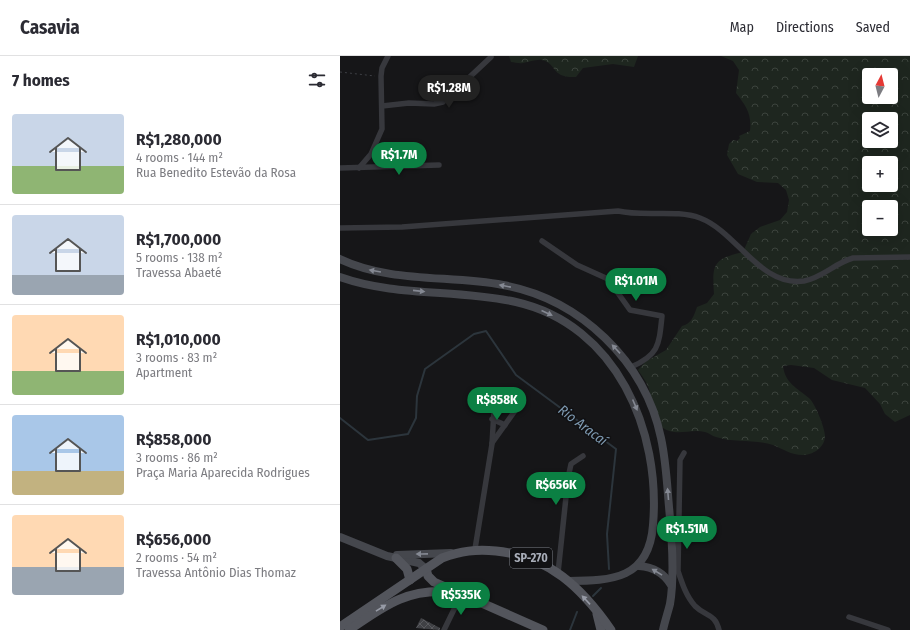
<!DOCTYPE html>
<meta charset="utf-8">
<style>
:root{--surface:#fff;--page:#f7f7f7;--text:#2b2b33;--muted:#7c7c81;--line:#e1e1e2;--accent:#0b8043}
body{margin:0;font-family:"Fira Sans Condensed",sans-serif;background:var(--page);color:var(--text);height:100vh;display:flex;flex-direction:column;font-size:15px;white-space:nowrap}
*{box-sizing:border-box;margin:0}
p{font-size:13px;color:var(--muted)}
.icon{flex:none;width:22px;height:22px;fill:none;stroke:currentColor;stroke-width:2;stroke-linecap:round;stroke-linejoin:round}
.map{position:relative;flex:1;overflow:hidden}
.details{display:flex;flex-direction:column;background:var(--surface);width:340px}
.details>*{flex:none}
.needle{width:26px;rotate:7deg}
.tools{position:absolute;left:522px;top:12px;display:grid;gap:8px}
.tools a{display:grid;place-items:center;width:36px;height:36px;border-radius:4px;background:var(--surface);box-shadow:0 4px 16px #0002;font-size:20px}
.price{position:absolute;translate:-50% -34px;padding:0 9px;border-radius:14px;background:var(--accent);color:#fff;font-size:13px;line-height:26px;filter:drop-shadow(0 1px 2px #0008)}
.price::after{content:'';position:absolute;left:50%;top:24px;width:12px;height:9px;margin-left:-6px;background:inherit;clip-path:polygon(0 0,100% 0,50% 100%)}
.price.active{background:#222;color:#fff}
ul{padding:0;list-style:none}
li{display:flex;align-items:center;gap:12px;height:100px;padding:0 12px}
li+li{border-top:1px solid var(--line)}
li span{display:grid;place-items:center;flex:none;width:112px;height:80px;border-radius:4px;color:#555}
li>.icon{margin-inline-start:auto}
span .icon{width:48px;height:48px;fill:#fffc;stroke-width:1}
li b{font-size:17px}
h2{display:flex;justify-content:space-between;align-items:center;height:48px;padding:0 12px;font-size:17px}
header{display:flex;align-items:center;gap:24px;box-sizing:border-box;height:56px;padding:0 20px;background:var(--surface);border-bottom:1px solid var(--line)}
header strong{font-size:19px}
nav{display:flex;gap:22px;margin-inline-start:auto;font-size:14px}
main{display:flex;flex:1;min-height:0}
.map>svg:first-child{display:block}
.forest{fill:url(#forest-crowns);fill-rule:evenodd}
.lines{fill:none;stroke-linecap:round;stroke-linejoin:round}
.stream{stroke:#2c353c;stroke-width:2}
.building{fill:url(#building-cross-hatch)}
.path{stroke:#3d3f44;stroke-width:1;stroke-dasharray:2 3;stroke-linecap:butt}
.street{stroke:#37383d;stroke-width:5.5}
.secondary{stroke:#45474d;stroke-width:8}
.primary{stroke:#53555c;stroke-width:9}
.oneway{fill:#858993}
.oneway2{fill:#979ba6}
.labels{text-anchor:middle;stroke-width:3;stroke-linejoin:round;paint-order:stroke}
.shield{fill:#111113;stroke:#7b7e86;stroke-width:1}
.shield-label{font-size:12px;font-weight:bold;fill:#a8adb8}
.water-label{font-size:14px;font-style:italic;fill:#7f9bb3;stroke:#111113}
</style>
<header>
<strong>Casavia</strong>
<nav><a>Map</a><a>Directions</a><a>Saved</a></nav>
</header>
<main>
<section class="details">
<h2>7 homes<svg class="icon" aria-label="filters" viewBox="0 0 24 24"><path d="M4 7h16M4 17h16"/><circle cx="9" cy="7" r="2"/><circle cx="15" cy="17" r="2"/></svg></h2>
<ul>
<li><span style="background:linear-gradient(#c9d6e8 65%,#8fb573 0)"><svg class="icon" aria-label="home" viewBox="0 0 24 24"><path d="M3 11l9-7 9 7M6 9v11h12V9"/></svg></span><div><b>R$1,280,000</b><p>4 rooms · 144 m²</p><p>Rua Benedito Estevão da Rosa</p></div></li>
<li><span style="background:linear-gradient(#c9d6e8 75%,#9aa5b1 0)"><svg class="icon" aria-label="home" viewBox="0 0 24 24"><path d="M3 11l9-7 9 7M6 9v11h12V9"/></svg></span><div><b>R$1,700,000</b><p>5 rooms · 138 m²</p><p>Travessa Abaeté</p></div></li>
<li><span style="background:linear-gradient(#ffd9b3 70%,#8fb573 0)"><svg class="icon" aria-label="home" viewBox="0 0 24 24"><path d="M3 11l9-7 9 7M6 9v11h12V9"/></svg></span><div><b>R$1,010,000</b><p>3 rooms · 83 m²</p><p>Apartment</p></div></li>
<li><span style="background:linear-gradient(#a9c7e8 70%,#c2b280 0)"><svg class="icon" aria-label="home" viewBox="0 0 24 24"><path d="M3 11l9-7 9 7M6 9v11h12V9"/></svg></span><div><b>R$858,000</b><p>3 rooms · 86 m²</p><p>Praça Maria Aparecida Rodrigues</p></div></li>
<li><span style="background:linear-gradient(#ffd9b3 65%,#9aa5b1 0)"><svg class="icon" aria-label="home" viewBox="0 0 24 24"><path d="M3 11l9-7 9 7M6 9v11h12V9"/></svg></span><div><b>R$656,000</b><p>2 rooms · 54 m²</p><p>Travessa Antônio Dias Thomaz</p></div></li>
</ul>
</section>
<div class="map">
<svg width="570" height="574" viewBox="0 0 570 574">
<defs>
<pattern id="forest-crowns" width="20" height="18" patternUnits="userSpaceOnUse"><rect width="20" height="18" fill="#1e261f"/><path d="M2 6a3 3 0 1 1 6 0M12 15a3 3 0 1 1 6 0" fill="none" stroke="#3c433d"/></pattern>
<pattern id="building-cross-hatch" width="8" height="8" patternUnits="userSpaceOnUse"><rect width="8" height="8" fill="#404145"/><path d="M0 0l8 8M0 8l8-8" fill="none" stroke="#595a5e"/></pattern>
</defs>
<rect width="100%" height="100%" fill="#161618"/>
<g class="forest">
<path d="M169,0H298L294,11L273,8L243,12L236,21C210,22 218,8 202,4C196,3 189,6 183,7C179,8 175,6 171,6Z"/>
<path d="M381,0H570V359L555,366L545,358L540,348L525,332L492,324L474,312L451,309L443,310C445,327 457,332 469,342C475,347 485,372 485,380C485,391 474,398 465,399C453,400 443,393 433,389C415,383 394,387 376,381C372,380 369,377 365,376C351,372 336,381 323,372C311,364 312,345 309,333C307,326 302,320 298,314L305,306L326,294L342,270C351,268 354,260 357,251L367,247L374,238C372,208 373,203 403,196L411,178L420,171L440,164L447,156L449,144L446,134L438,127L417,126L398,118L387,99L389,88L393,84L397,85L400,82L399,80L410,75C412,58 406,50 396,37L399,14L393,5ZM529,19H551V41H529ZM529,63H551V85H529ZM529,107H551V129H529ZM529,151H551V173H529Z"/>
</g>
<g class="lines">
<g class="stream">
<path d="M0,362L28,384L68,378L76,362L77,340L85,313L134,278L146,275L176,319L276,393L267,478L269,513"/>
<path d="M253,540L261,532"/>
<path d="M230,574L237,556"/>
</g>
</g>
<path class="building" d="M81,562L100,572V574L76,572Z"/>
<g class="lines">
<path class="path" d="M0,16L35,20"/>
<g class="street">
<path d="M42,50L69,47L94,48L103,46L151,1"/>
<path d="M0,112L99,109"/>
<path d="M19,112L31,98L42,73L41,20L42,12L48,0"/>
<path d="M0,172L62,171L278,155C305,161 336,153 360,162C397,176 420,231 464,225C482,222 495,207 513,202L570,201"/>
<path d="M202,185L237,209L268,223L290,254L322,260C319,289 319,299 291,311"/>
<path d="M152,363L165,369"/>
<path d="M152,387L177,352"/>
<path d="M344,397L340,404L338,515C342,527 346,540 355,550C366,561 375,557 379,574"/>
<path d="M135,493L152,388L155,338"/>
<path d="M218,517L228,422L231,408L243,400"/>
<path d="M509,561L548,574"/>
<path d="M104,574L122,537"/>
</g>
<g class="secondary">
<path d="M0,203C50,227 110,219 163,229C240,243 305,305 321,382C326,405 327,428 329,451C332,481 335,518 330,548C328,556 325,565 323,574"/>
<path d="M0,221C56,241 118,233 176,246C277,269 321,375 313,469C309,523 272,525 228,525"/>
<path d="M0,481L47,500L79,507L86,513"/>
<path d="M57,499L111,497"/>
<path d="M299,510C313,511 324,517 331,529"/>
</g>
<g class="primary">
<path d="M56,502L67,513L70,524"/>
<path d="M86,513L88,520L94,526L203,574"/>
<path d="M257,558L261,574"/>
<path d="M0,571L102,502C121,495 136,493 156,495C209,500 242,532 271,574"/>
<path d="M9,574C44,550 67,532 111,536"/>
</g>
</g>
<defs><path id="oneway-solid" d="M-6-.8H1V-3.2L6.5 0L1 3.2V.8H-6Z"/></defs>
<g class="oneway">
<use href="#oneway-solid" transform="translate(35 215) rotate(-170)"/>
<use href="#oneway-solid" transform="translate(165 230) rotate(-169)"/>
<use href="#oneway-solid" transform="translate(79 235) rotate(6)"/>
<use href="#oneway-solid" transform="translate(207 257) rotate(24)"/>
<use href="#oneway-solid" transform="translate(276 293) rotate(-133)"/>
<use href="#oneway-solid" transform="translate(295 349) rotate(67)"/>
<use href="#oneway-solid" transform="translate(328 438) rotate(-95)"/>
<use href="#oneway-solid" transform="translate(82 498) rotate(179)"/>
<use href="#oneway-solid" transform="translate(317 516) rotate(-149)"/>
</g>
<g class="oneway2">
<use href="#oneway-solid" transform="translate(246 544) rotate(-133)"/>
<use href="#oneway-solid" transform="translate(41 552) rotate(-32)"/>
</g>
<g class="labels">
<rect class="shield" x="170" y="492" width="42" height="20" rx="3"/>
<g class="shield-label">
<text x="191" y="506">SP-270</text>
</g>
<g class="water-label">
<text transform="translate(243 369) rotate(37)" y="5">Rio Aracaí</text>
</g>
</g>
</svg>
<div class="tools">
<a><svg class="needle" viewBox="-14 -14 28 28"><path d="M0-13l5 13h-10z" fill="#e53935"/><path d="M0 13l5-13h-10z" fill="#7c7c81"/></svg></a>
<a><svg class="icon" aria-label="layers" viewBox="0 0 24 24"><path d="M12 4l9 5-9 5-9-5zM3 14l9 5 9-5"/></svg></a>
<a>+</a>
<a>−</a>
</div>
<b class="price active" style="left:109px;top:53px">R$1.28M</b>
<b class="price" style="left:59px;top:120px">R$1.7M</b>
<b class="price" style="left:296px;top:246px">R$1.01M</b>
<b class="price" style="left:157px;top:365px">R$858K</b>
<b class="price" style="left:216px;top:450px">R$656K</b>
<b class="price" style="left:347px;top:494px">R$1.51M</b>
<b class="price" style="left:121px;top:560px">R$535K</b>
</div>
</main>
